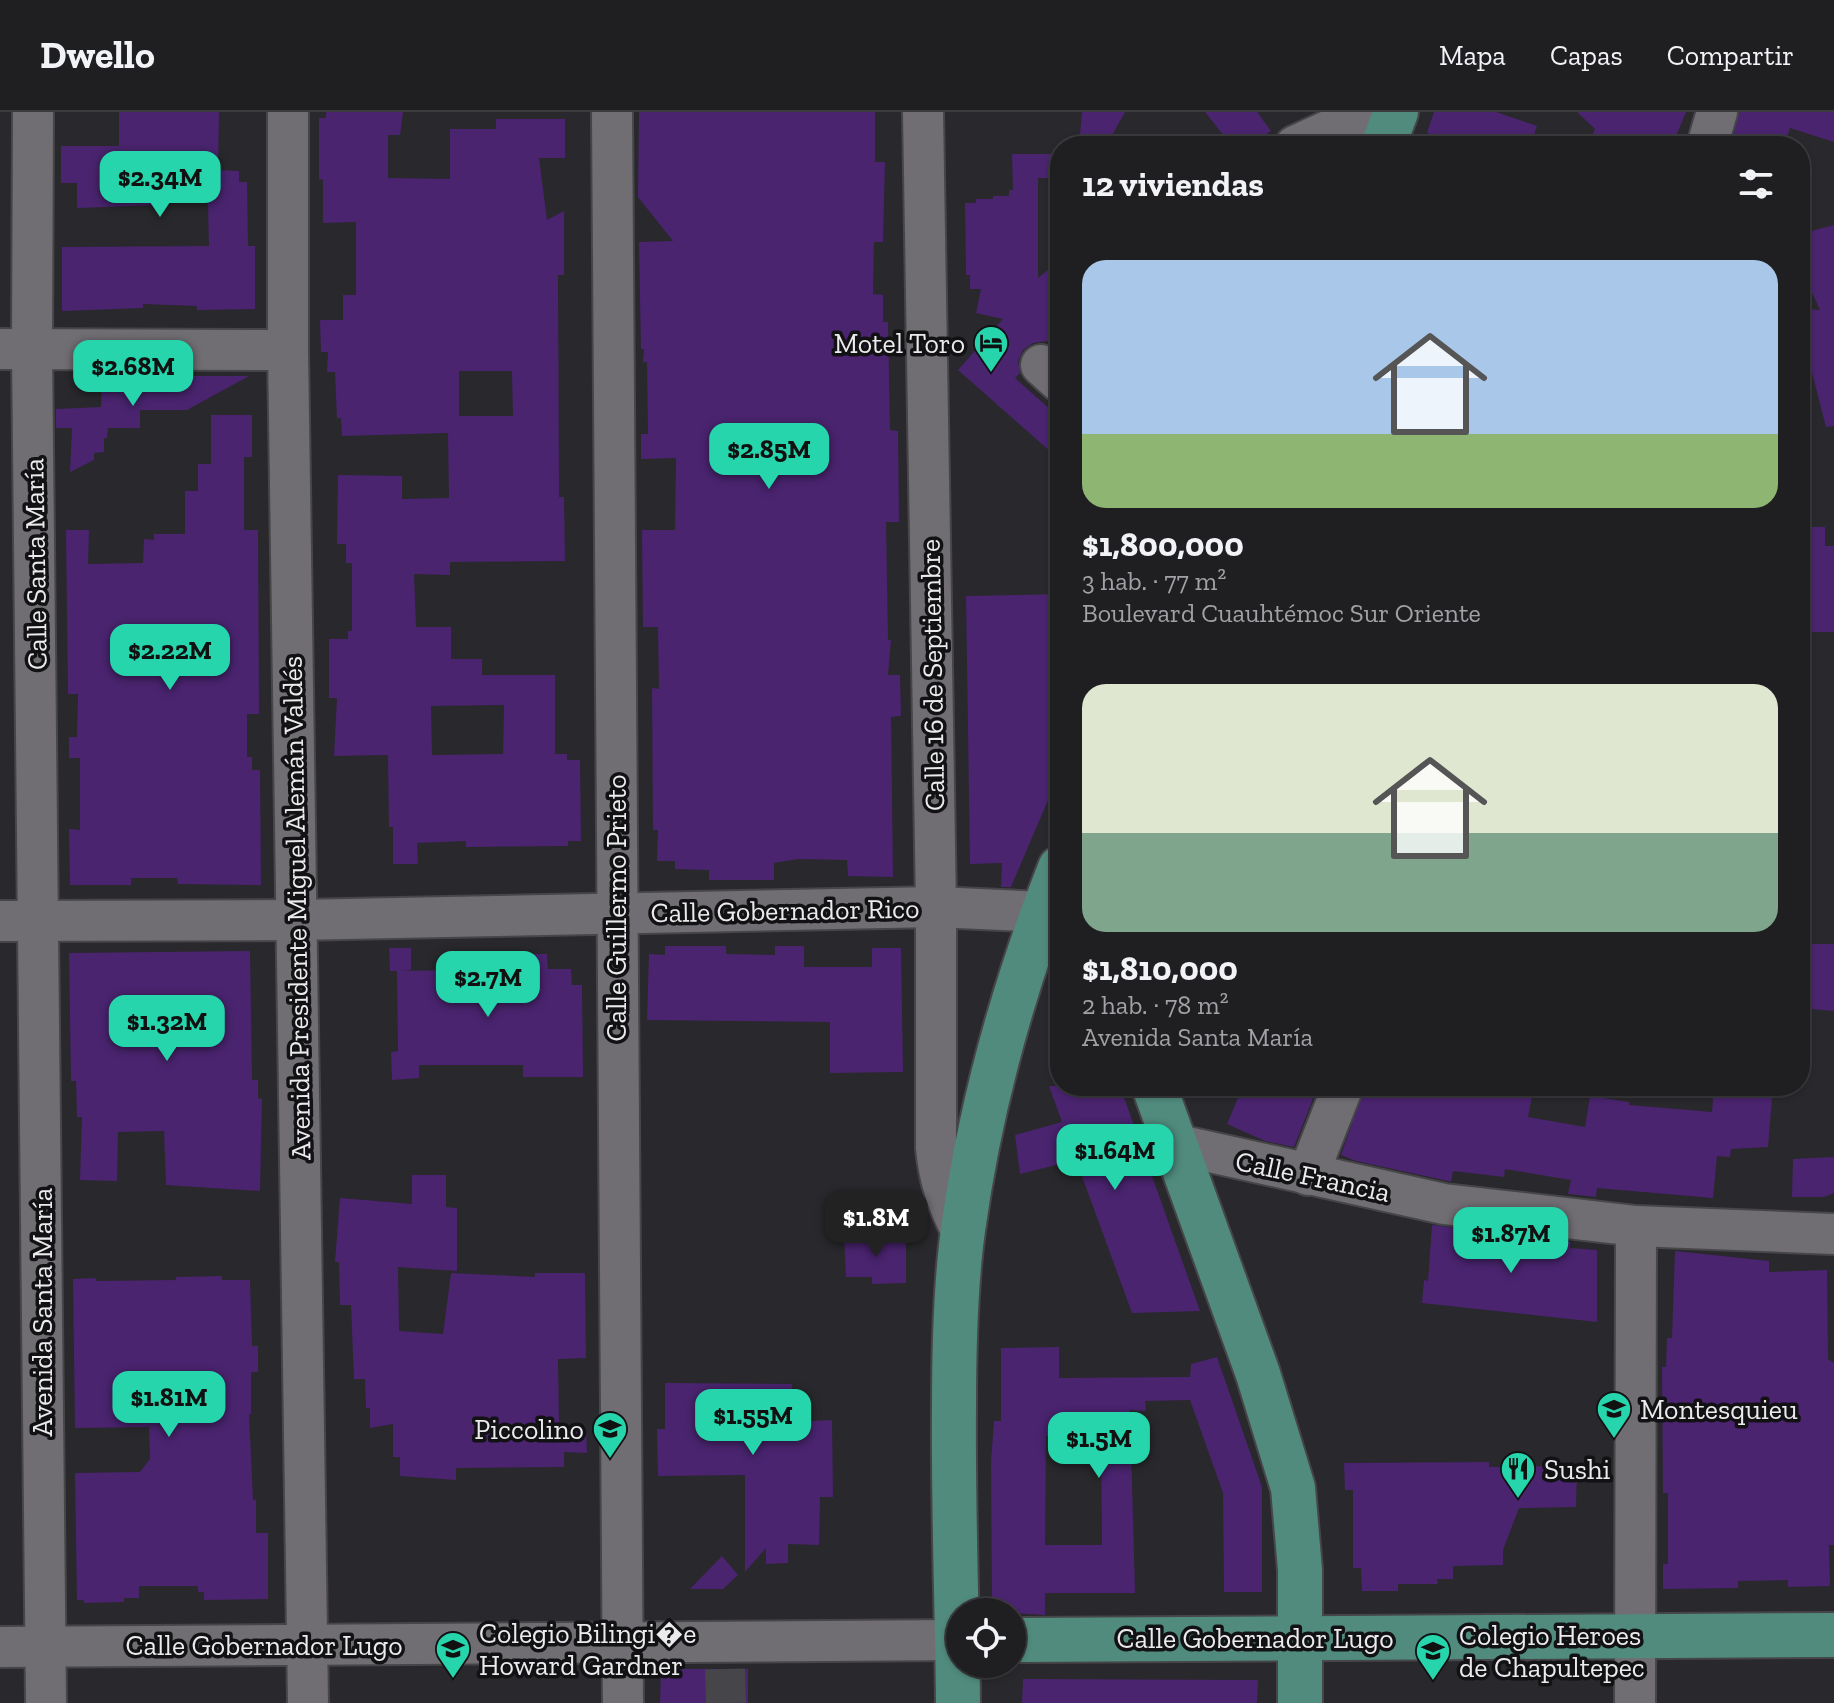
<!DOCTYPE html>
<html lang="es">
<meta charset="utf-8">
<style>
:root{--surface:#1f1e21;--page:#27272a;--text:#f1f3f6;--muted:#a1a2a5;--line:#3c3c3f;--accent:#27d5ad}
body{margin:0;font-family:"Zilla Slab",serif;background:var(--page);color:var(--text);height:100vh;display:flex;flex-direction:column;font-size:30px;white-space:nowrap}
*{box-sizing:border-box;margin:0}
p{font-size:26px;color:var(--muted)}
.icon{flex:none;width:44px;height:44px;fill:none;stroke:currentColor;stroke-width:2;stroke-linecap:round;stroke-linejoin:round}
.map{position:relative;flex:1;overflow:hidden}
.drawer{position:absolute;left:1050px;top:24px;width:760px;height:960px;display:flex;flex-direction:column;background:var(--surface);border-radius:32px;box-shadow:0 2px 6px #0004,0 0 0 2px var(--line)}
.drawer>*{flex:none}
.buttons{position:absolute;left:946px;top:1486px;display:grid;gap:16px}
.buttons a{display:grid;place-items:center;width:80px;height:80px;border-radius:50%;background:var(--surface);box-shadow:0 2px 6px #0004,0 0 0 2px var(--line);font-size:40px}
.price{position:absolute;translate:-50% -68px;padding:0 18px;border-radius:16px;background:var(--accent);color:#111;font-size:26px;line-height:52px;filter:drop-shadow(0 2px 4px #0008)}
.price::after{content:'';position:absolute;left:50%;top:48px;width:24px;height:18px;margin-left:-12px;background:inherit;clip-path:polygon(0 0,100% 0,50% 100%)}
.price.on{background:#222;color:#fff}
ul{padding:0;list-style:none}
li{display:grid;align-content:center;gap:16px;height:424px;padding:0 32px}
li span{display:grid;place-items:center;height:248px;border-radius:24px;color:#555}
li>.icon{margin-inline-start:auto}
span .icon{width:144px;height:144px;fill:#fffc;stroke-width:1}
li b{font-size:34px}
h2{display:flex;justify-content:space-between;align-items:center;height:96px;padding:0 32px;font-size:34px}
header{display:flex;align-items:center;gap:48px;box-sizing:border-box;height:112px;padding:0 40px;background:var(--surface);border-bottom:2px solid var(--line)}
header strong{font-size:38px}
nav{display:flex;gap:44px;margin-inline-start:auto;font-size:28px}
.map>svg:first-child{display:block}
.building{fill:#4a246f;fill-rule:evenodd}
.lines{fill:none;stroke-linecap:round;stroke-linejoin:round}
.minor-tunnel{stroke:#464549;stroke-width:40;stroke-dasharray:40 20;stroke-linecap:butt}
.minor-casing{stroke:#464548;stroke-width:44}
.major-casing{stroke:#464548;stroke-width:48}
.minor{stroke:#706e73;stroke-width:40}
.major{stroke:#508b7d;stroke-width:44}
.labels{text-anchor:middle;stroke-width:7;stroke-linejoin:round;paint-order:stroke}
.poi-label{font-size:28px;fill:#ebeaec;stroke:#121113;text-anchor:start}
.street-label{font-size:28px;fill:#ebeaec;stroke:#121113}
</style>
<header>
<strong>Dwello</strong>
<nav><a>Mapa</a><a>Capas</a><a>Compartir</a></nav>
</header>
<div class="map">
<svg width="1834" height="1591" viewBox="0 0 1834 1591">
<rect width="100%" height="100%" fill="#29282c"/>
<g class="building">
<path d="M119,0H219L218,58L239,59V70H247L248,134H255V197L197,198V194L143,192V196L62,199V135L209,134L208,91H204V71L159,70V93L77,96V71H61V34H119Z"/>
<path d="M326,0H403L400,23H388V66L450,67V17H496V7H565V46H539L547,108L564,99V163H558L559,385H564L565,449L450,450V463L414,462L416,515H451V547H482V563H555V642H567V648H580L581,729H568V734L466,735V729L417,731L418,752H393V715H389L388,643L334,644L337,586H329V527H348V519H352V451H346V432H337L338,363L402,364V387L449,386L448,321L342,324L341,306H337L335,260H327L328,240H321L320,208H343V183H356V110L323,111V67L319,68V6H326ZM459,259H512L513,304H459ZM504,593L503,642L432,643L431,594Z"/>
<path d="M639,0H875V50H885L883,130H874L873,182L883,183V210H888L890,318L898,319L899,410H886L888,528H891L888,563H900L901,604L891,605L893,765L848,764L847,748L798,747L774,751V768H709V758L675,757V749H657L658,718H653L652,576L659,577L658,515H643L642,418H675L676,346L641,347V322H648L647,250H643L644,237H641L639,130L673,129L638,85Z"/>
<path d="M1082,0H1125L1106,34H1079Z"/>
<path d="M1205,0H1257L1271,19L1248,34H1232Z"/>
<path d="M1434,0H1496L1537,14L1530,34H1464L1427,21Z"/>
<path d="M1577,0H1686L1672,34H1588L1595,17Z"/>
<path d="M1739,0H1834V30L1790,16L1784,34H1731Z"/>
<path d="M1012,42H1060V66H1038V166L1060,148V239L1048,229L1033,231L1023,238L1018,249L1020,261L1015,266L1060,306V348L958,258L1003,207L976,201L981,177H970V163H966L965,91H976V87H993V84H1009V78H1013Z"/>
<path d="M1834,113V314L1826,315L1807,241V197L1820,198L1800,154V122Z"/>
<path d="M188,264H249L187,298H140V316H108L107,326H104V340L94,341V348L70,360L72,316H56V297L101,295L102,266L155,268Z"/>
<path d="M211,303H252V345H244V418H258L259,602H247V645H252V658H260L261,773L178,772L177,766H131V773H70L69,717L80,718V646H69V625H77L78,582H68L66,418H89L88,452L143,451L144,427L154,428V422H185V379H198V352H211Z"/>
<path d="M1800,415H1825V434H1834V520H1800Z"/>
<path d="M1060,482V660L1011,775H1001L1002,751L970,752L966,484Z"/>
<path d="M1806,832H1834V899L1800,896V868L1805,869Z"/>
<path d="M665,834H726V842L775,843V834H804V855H872V836H901L903,960L830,961V910L647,908L649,842L665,843Z"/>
<path d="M389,836H411V858L400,859L454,858V863L518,862V859H525V842H547L548,857H571L572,873H582L583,965H523V953H419V966L392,968L391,940L398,939L397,859H390Z"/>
<path d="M250,839L252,968H258V987L262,986L260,1079L166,1073L164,1019L118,1020L117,1069L80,1068L82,1005H77L76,969H71L69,841Z"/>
<path d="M1049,974H1120L1200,1199L1132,1201L1076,1048L1020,1062L1015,1023L1062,1010Z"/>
<path d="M1243,974H1318L1294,1035L1265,1029L1227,1012Z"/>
<path d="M1365,974H1534L1528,1005L1585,1015L1590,984L1629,990V993L1712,1000L1714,974H1773L1768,1035L1731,1037L1730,1045L1717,1044L1713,1086L1597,1076L1596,1085L1568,1082L1571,1068L1505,1057L1504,1065L1453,1059L1451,1070L1448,1069L1356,1049L1341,1043Z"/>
<path d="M1834,1045V1081L1824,1085H1792L1793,1047Z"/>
<path d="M412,1063H446V1095L457,1096V1159L398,1155L399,1219L443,1222L451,1161L535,1165V1161H585L586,1246L558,1247L559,1317L586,1316L587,1341L564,1340V1355L456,1356V1368L400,1364V1345H393V1312L370,1316V1296H366L365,1267H354L351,1193H340L339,1150H335L340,1086L412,1092Z"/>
<path d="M1432,1113L1571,1130L1570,1136L1597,1138V1210L1422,1191L1424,1168L1428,1169Z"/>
<path d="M844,1123L906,1128V1171L872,1172V1165H846Z"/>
<path d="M1675,1139L1769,1149V1160L1827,1158L1828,1247L1834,1251V1433H1829L1830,1474L1788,1475V1468L1738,1469V1476L1663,1477V1452H1668V1381H1663L1662,1255H1666L1667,1226H1672Z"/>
<path d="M222,1164V1168H250L252,1234H258V1260H251V1302H249L253,1388H256V1421H268V1487L204,1488V1480H198V1474H139V1486H124V1490L84,1491V1488H77L75,1361L140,1360L150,1347L149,1315L75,1316L73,1167L96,1166V1169L176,1168V1165Z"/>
<path d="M1059,1235V1266L1190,1265L1191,1252L1217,1245L1262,1375V1480H1224L1223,1381L1190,1288L1145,1289L1146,1299L1130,1298L1135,1481H1045V1503L992,1500L991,1349L994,1309H1001V1236ZM1046,1324H1101L1102,1433H1045Z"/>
<path d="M665,1271L792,1272L793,1310L832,1308L833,1385H820L819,1433L788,1432V1451L766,1452V1436L745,1460V1363L658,1364L657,1317H665Z"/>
<path d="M1489,1350V1355L1577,1354L1576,1395L1519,1396L1503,1438V1453L1453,1454V1467H1437L1438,1472H1398V1479H1362L1361,1456H1353V1378H1345L1344,1351Z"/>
<path d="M722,1444L738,1463L723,1477H690Z"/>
<path d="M661,1557H748V1591H660Z"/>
<path d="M1023,1567L1258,1568L1257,1591H1022Z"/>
</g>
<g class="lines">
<path class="minor-tunnel" d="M725,1557L726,1591"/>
<defs>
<g id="minor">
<path d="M33,0L32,237L46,1591"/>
<path d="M288,0V238L308,1591"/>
<path d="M612,0L623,1591"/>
<path d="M923,0L936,795V1036C939,1068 947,1091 962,1120"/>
<path d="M1295,34L1332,17L1391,14"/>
<path d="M1707,34L1717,0"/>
<path d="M0,237L288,238"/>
<path d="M1041,253L1060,270"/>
<path d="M0,809L296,808L936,795L1043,800"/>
<path d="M1174,1032L1444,1092L1636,1114L1834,1122"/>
<path d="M1308,1063L1343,974"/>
<path d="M0,1535L957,1528"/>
<path d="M1635,1591L1636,1114"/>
</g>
<g id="major">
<path d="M1383,34L1396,0"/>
<path d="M1154,974L1258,1262L1293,1376L1300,1458V1591"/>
<path d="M1012,1528L1834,1523"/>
<path d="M958,1591C957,1492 953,1393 954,1294C954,1236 955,1176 963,1118C980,993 1014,873 1060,756"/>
</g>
</defs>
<use href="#minor" class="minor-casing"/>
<use href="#major" class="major-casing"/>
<use href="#minor" class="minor"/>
<use href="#major" class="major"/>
</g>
<defs>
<symbol id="hotel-pin" viewBox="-11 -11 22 30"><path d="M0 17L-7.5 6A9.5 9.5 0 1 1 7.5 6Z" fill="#27d5ad" stroke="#121113"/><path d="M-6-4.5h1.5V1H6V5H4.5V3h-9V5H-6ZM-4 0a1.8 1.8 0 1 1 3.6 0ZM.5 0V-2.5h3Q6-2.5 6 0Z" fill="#111"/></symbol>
<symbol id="school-pin" viewBox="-11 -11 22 30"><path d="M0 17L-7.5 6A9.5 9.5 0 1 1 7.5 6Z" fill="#27d5ad" stroke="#121113"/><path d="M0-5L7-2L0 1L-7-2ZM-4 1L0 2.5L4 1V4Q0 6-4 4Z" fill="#111"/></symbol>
<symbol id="restaurant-pin" viewBox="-11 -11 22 30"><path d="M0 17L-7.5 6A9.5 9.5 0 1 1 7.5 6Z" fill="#27d5ad" stroke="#121113"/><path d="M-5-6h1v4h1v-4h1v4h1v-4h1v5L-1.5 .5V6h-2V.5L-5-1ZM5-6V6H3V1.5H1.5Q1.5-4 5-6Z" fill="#111"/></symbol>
<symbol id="university-pin" viewBox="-11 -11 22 30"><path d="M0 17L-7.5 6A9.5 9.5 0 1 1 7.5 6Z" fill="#27d5ad" stroke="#121113"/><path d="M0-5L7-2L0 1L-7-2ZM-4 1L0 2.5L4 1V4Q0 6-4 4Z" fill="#111"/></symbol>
</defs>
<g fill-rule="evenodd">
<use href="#hotel-pin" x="971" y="211" width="40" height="54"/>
<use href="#school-pin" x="1594" y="1277" width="40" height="54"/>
<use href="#school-pin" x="590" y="1297" width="40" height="54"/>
<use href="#restaurant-pin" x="1498" y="1337" width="40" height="54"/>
<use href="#school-pin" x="433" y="1517" width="40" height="54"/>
<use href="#university-pin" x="1413" y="1519" width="40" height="54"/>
</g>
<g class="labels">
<g class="poi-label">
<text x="965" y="241" text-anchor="end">Motel Toro</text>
<text x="1640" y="1307">Montesquieu</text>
<text x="584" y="1327" text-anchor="end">Piccolino</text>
<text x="1544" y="1367">Sushi</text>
<text x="479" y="1531">Colegio Bilingi�e<tspan x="479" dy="32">Howard Gardner</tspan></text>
<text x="1459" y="1533">Colegio Heroes<tspan x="1459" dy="32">de Chapultepec</tspan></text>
</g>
<g class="street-label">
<text transform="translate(35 452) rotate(-91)" y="10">Calle Santa María</text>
<text transform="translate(932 563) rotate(-91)" y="10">Calle 16 de Septiembre</text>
<text transform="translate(296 796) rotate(-91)" y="10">Avenida Presidente Miguel Alemán Valdés</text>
<text transform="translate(616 796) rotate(-90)" y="10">Calle Guillermo Prieto</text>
<text transform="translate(785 798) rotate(-1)" y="10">Calle Gobernador Rico</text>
<text transform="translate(1313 1064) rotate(12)" y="10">Calle Francia</text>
<text transform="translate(42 1200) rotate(-90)" y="10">Avenida Santa María</text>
<text x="1255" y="1536">Calle Gobernador Lugo</text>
<text x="264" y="1543">Calle Gobernador Lugo</text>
</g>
</g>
</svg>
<div class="buttons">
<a><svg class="icon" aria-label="locate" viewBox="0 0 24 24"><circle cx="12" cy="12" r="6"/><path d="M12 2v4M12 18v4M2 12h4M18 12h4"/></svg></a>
</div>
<b class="price" style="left:160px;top:107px">$2.34M</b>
<b class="price" style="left:133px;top:296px">$2.68M</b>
<b class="price" style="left:769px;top:379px">$2.85M</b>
<b class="price" style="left:170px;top:580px">$2.22M</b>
<b class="price" style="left:488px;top:907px">$2.7M</b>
<b class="price" style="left:167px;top:951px">$1.32M</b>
<b class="price" style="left:1115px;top:1080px">$1.64M</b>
<b class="price on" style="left:876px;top:1147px">$1.8M</b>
<b class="price" style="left:1511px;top:1163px">$1.87M</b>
<b class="price" style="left:169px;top:1327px">$1.81M</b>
<b class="price" style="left:753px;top:1345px">$1.55M</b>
<b class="price" style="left:1099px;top:1368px">$1.5M</b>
<section class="drawer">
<h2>12 viviendas<svg class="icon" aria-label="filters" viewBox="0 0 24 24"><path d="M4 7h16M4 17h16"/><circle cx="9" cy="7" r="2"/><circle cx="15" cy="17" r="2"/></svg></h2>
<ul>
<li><span style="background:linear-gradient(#a9c7e8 70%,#8fb573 0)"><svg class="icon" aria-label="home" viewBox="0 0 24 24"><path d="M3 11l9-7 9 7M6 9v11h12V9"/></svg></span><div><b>$1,800,000</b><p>3 hab. · 77 m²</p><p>Boulevard Cuauhtémoc Sur Oriente</p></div></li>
<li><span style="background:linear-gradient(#dfe7d0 60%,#7fa58c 0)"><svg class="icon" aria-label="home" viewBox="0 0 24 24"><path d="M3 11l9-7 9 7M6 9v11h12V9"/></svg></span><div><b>$1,810,000</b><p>2 hab. · 78 m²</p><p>Avenida Santa María</p></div></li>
</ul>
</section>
</div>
